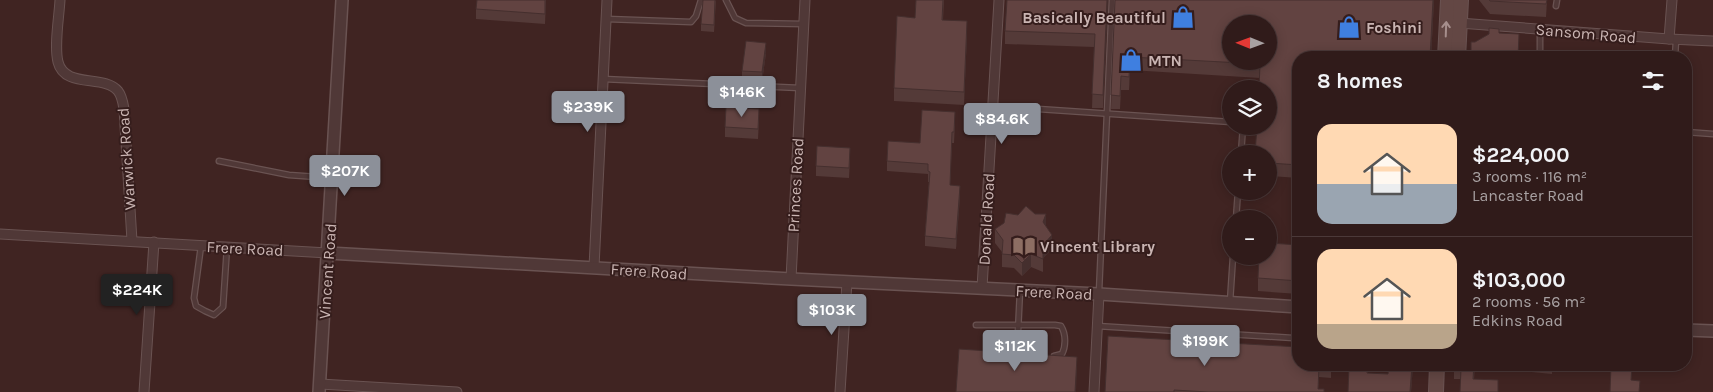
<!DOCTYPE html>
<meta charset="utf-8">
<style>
:root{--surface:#301b1a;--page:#3c2827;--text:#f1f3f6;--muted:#a8a1a2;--line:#4b3939;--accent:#8c9099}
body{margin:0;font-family:Karla,sans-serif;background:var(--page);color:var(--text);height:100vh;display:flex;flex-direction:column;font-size:19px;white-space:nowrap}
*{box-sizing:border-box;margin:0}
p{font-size:16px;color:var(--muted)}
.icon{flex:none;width:28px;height:28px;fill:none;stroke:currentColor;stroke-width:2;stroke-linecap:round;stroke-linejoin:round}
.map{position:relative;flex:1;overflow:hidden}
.panel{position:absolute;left:1292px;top:51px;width:400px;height:320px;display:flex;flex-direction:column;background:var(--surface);border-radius:20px;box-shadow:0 2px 12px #0003,0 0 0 1px var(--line)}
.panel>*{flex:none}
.needle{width:32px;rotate:271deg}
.tools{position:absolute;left:1222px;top:15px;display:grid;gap:10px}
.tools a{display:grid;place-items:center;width:55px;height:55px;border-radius:50%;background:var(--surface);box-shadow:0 2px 12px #0003,0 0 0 1px var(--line);font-size:25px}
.price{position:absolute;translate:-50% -42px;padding:0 11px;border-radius:5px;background:var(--accent);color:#fff;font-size:16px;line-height:32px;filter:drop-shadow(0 1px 2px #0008)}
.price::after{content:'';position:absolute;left:50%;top:30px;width:15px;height:11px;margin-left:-8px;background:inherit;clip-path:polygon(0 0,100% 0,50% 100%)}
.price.selected{background:#222;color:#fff}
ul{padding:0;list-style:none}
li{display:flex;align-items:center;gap:15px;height:125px;padding:0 25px}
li+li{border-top:1px solid var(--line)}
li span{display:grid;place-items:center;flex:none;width:140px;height:100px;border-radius:15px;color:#555}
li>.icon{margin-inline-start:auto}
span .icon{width:60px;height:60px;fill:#fffc;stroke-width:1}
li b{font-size:21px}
h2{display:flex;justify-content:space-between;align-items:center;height:60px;padding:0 25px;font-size:21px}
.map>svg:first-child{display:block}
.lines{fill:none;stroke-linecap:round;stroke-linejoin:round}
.service-casing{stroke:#6a5352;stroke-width:7}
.minor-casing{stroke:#6a5352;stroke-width:11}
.tertiary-casing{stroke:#6a5352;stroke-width:14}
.secondary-casing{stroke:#6a5352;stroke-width:16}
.service{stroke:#503837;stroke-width:4.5}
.minor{stroke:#503837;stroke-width:9}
.tertiary{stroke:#503837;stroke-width:11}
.secondary{stroke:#634744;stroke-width:14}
.wall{fill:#543a38}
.shaded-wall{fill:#452f2e}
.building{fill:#624341;stroke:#452f2e;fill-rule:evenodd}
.oneway{stroke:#a68e8c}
.labels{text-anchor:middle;stroke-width:4;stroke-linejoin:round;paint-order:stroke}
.poi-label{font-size:16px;font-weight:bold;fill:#cab5b3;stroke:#351d1c;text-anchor:start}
.street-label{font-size:16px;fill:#cab5b3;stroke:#351d1c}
</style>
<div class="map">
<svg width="1713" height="392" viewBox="0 0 1713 392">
<rect width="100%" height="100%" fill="#402422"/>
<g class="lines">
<defs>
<g id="service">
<path d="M726,0L735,18L746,23L804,24"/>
<path d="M1556,6L1557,0"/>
<path d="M607,19L691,22L696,16L701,0"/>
<path d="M1540,58V29"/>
<path d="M1675,58L1676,40"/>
<path d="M603,79L800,88"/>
<path d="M993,106L1231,122"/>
<path d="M1686,132L1713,134"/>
<path d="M1241,154L1243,126"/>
<path d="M219,161L289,175L331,178"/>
<path d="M1236,219L1238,191"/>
<path d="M201,246L194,298L196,306L205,311L214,315L223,307L227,247"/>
<path d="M1099,292L1112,0"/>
<path d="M1230,302L1233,256"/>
<path d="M976,325H1055L1061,326C1066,334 1066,346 1062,354L1054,356"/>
<path d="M1097,326L1293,338L1299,337"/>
<path d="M1017,353L1020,290"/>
</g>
<g id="minor">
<path d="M60,0C59,18 54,45 58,62C65,89 104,74 118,91C122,96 123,103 124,109L132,241"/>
<path d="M1459,23L1669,39L1713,41"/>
<path d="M1669,39L1672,0"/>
<path d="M0,234L328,253"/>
<path d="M594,267L607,0"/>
<path d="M791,279L805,0"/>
<path d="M982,288L999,0"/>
<path d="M320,384L457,392"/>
<path d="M144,392L154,242"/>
<path d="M840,392L847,282"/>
<path d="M1094,392L1099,294"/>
</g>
<g id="tertiary">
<path d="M328,253L791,279L1099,294L1299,307"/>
<path d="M1686,330L1713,331"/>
<path d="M319,392L342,0"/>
</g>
<g id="secondary">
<path d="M1445,58L1448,0"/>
<path d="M1458,58L1461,0"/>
<path d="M1436,392L1437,365"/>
</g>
</defs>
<use href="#service" class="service-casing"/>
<use href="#minor" class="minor-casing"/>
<use href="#tertiary" class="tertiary-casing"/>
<use href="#secondary" class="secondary-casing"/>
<use href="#service" class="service"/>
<use href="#minor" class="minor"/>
<use href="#tertiary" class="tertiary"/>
<use href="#secondary" class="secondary"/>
</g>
<g class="wall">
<path d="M546,0L545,24L476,19V9Z"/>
<path d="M716,0L714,32L701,31V24Z"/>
<path d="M916,0H944L943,20L967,34L964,105L894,101V88L915,18Z"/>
<path d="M1108,0L1103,108H1092L1094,47L1005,44V31Z"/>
<path d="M1115,0H1434L1431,58H1299V178L1269,176V154L1260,78L1130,70L1129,90H1121L1120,109H1111Z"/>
<path d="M1479,0H1547L1546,17L1490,14Z"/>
<path d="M766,53L762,82L742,81V71Z"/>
<path d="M759,119L758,139L725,137V127Z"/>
<path d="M955,123L954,143H952L950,185L960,196L956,249L925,246V236L929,182H928V174L887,171V161L920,143Z"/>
<path d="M850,158L849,178L816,176V166Z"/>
<path d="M1046,226L1052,249L1043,258V272L1031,267L1022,276L1014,268L1002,267V252L995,243V229Z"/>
<path d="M1299,245V294L1258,291V278Z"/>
<path d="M1299,365H1368V373L1388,374L1389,365H1413L1411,392L1349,367L1331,366V378L1319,377L1318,389L1324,392H1105Z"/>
<path d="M1454,365H1475L1474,379L1498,380V392H1460L1461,379H1454Z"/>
<path d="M1501,365H1552V374L1501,369Z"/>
</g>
<g class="shaded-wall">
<path d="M1107,0H1108L1103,108V95Z"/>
<path d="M1433,0H1434L1431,58H1430Z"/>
<path d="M967,21V34L964,105V92Z"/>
<path d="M766,43V53L762,82V72Z"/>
<path d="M1130,57V70L1129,90V77Z"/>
<path d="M960,186V196L956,249V239Z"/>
<path d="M1046,214V228L1043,222Z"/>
<path d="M1052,235V249L1043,258V272V245Z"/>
<path d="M1031,254V267L1022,276V263Z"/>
<path d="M1077,357V370L1076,392H1075Z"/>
<path d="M1412,365H1413L1411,392H1410Z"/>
</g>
<g class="building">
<path d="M477,0H545V14L476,9Z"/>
<path d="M703,0H715L714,25L701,24Z"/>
<path d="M916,0H943L942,20L967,21L964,92L894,88L897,16L915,18Z"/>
<path d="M1007,0H1107L1103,95L1092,94L1095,34L1005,31Z"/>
<path d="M1115,0H1433L1430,58H1299V165L1269,163V154H1255L1257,126H1269V89H1259L1260,64L1130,57L1129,77L1121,76L1120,96L1111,95ZM1231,24H1269V61H1231Z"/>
<path d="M1489,0H1547L1546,4L1490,1Z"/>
<path d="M1489,28L1499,29V33L1519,34L1518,58H1471V42H1475L1489,34Z"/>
<path d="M746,41L766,43L762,72L742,71Z"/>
<path d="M726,107L759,109L758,129L725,127Z"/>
<path d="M922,110L955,112L954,132H952L950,185L960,186L956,239L925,236L930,172L928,171V164L887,161L888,141L920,143Z"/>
<path d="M817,146L850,148L849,168L816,166Z"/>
<path d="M1026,206L1035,214H1046L1043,222L1052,235L1043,245V259L1031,254L1022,263L1014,255L1002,254L1003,240L995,229L1004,223L1006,213L1018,215Z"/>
<path d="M1269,243L1299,245V281L1258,278L1259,256H1269Z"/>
<path d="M1108,336L1299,347V365H1331V367H1319L1318,389H1324V392H1208L1174,390V392H1105Z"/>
<path d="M959,349L1077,357L1075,392H956Z"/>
<path d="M1349,365H1368L1367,373L1388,374L1389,365H1412L1410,392H1348Z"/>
<path d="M1454,365H1474L1473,379L1498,380V392H1460L1461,368L1454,367Z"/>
<path d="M1535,365H1552V366Z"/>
<path d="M1611,365L1632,366L1631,380L1640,381L1639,392H1610Z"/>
</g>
<defs><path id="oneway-shaft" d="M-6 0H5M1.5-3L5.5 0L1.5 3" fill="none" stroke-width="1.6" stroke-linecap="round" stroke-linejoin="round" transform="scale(1.25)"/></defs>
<use class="oneway" href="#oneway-shaft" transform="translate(1446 29) rotate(-88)"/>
<defs>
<symbol id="shop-bare" viewBox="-9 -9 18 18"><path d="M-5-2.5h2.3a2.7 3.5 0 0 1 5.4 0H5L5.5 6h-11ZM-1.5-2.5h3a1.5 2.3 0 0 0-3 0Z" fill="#3f7fe0" stroke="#351d1c" stroke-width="2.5" paint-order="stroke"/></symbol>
<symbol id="library-bare" viewBox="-9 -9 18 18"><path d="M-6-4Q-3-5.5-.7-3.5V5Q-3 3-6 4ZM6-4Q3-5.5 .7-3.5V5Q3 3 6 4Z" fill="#8d6e63" stroke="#351d1c" stroke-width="2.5" paint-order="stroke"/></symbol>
</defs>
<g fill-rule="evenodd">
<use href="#shop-bare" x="1167" y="1" width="32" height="32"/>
<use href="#shop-bare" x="1333" y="11" width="32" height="32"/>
<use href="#shop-bare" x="1115" y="44" width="32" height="32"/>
<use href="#library-bare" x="1008" y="230" width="32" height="32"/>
</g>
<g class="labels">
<g class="poi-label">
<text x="1166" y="23" text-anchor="end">Basically Beautiful</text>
<text x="1366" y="33">Foshini</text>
<text x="1148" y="66">MTN</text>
<text x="1040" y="252">Vincent Library</text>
</g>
<g class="street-label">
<text transform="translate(1586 33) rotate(5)" y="6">Sansom Road</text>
<text transform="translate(126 159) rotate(-94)" y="6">Warwick Road</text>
<text transform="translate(795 185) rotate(-87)" y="6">Princes Road</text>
<text transform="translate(986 219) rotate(-87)" y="6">Donald Road</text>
<text transform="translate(245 248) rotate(3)" y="6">Frere Road</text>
<text transform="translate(327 271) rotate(-86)" y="6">Vincent Road</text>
<text transform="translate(649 271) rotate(4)" y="6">Frere Road</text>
<text transform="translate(1054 292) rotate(3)" y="6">Frere Road</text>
</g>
</g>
</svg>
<div class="tools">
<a><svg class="needle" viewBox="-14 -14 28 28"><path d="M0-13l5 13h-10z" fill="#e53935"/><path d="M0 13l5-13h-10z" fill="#a8a1a2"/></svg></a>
<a><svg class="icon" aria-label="layers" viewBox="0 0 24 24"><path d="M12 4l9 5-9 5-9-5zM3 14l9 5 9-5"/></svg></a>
<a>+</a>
<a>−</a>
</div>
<b class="price" style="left:742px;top:118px">$146K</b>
<b class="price" style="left:588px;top:133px">$239K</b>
<b class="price" style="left:1002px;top:145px">$84.6K</b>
<b class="price" style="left:345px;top:197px">$207K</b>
<b class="price selected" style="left:137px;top:316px">$224K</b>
<b class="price" style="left:832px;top:336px">$103K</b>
<b class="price" style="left:1205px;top:367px">$199K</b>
<b class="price" style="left:1015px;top:372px">$112K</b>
<section class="panel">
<h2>8 homes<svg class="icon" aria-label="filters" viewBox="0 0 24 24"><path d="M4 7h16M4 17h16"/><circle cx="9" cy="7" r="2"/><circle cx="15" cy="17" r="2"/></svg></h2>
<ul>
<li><span style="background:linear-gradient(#ffd9b3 60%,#9aa5b1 0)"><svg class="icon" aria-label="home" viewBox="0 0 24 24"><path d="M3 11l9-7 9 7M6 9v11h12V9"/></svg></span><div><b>$224,000</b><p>3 rooms · 116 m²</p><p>Lancaster Road</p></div></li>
<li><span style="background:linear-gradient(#ffd9b3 75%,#b9a48a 0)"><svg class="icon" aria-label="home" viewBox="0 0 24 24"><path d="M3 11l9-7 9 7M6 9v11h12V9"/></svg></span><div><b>$103,000</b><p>2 rooms · 56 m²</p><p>Edkins Road</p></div></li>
</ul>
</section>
</div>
